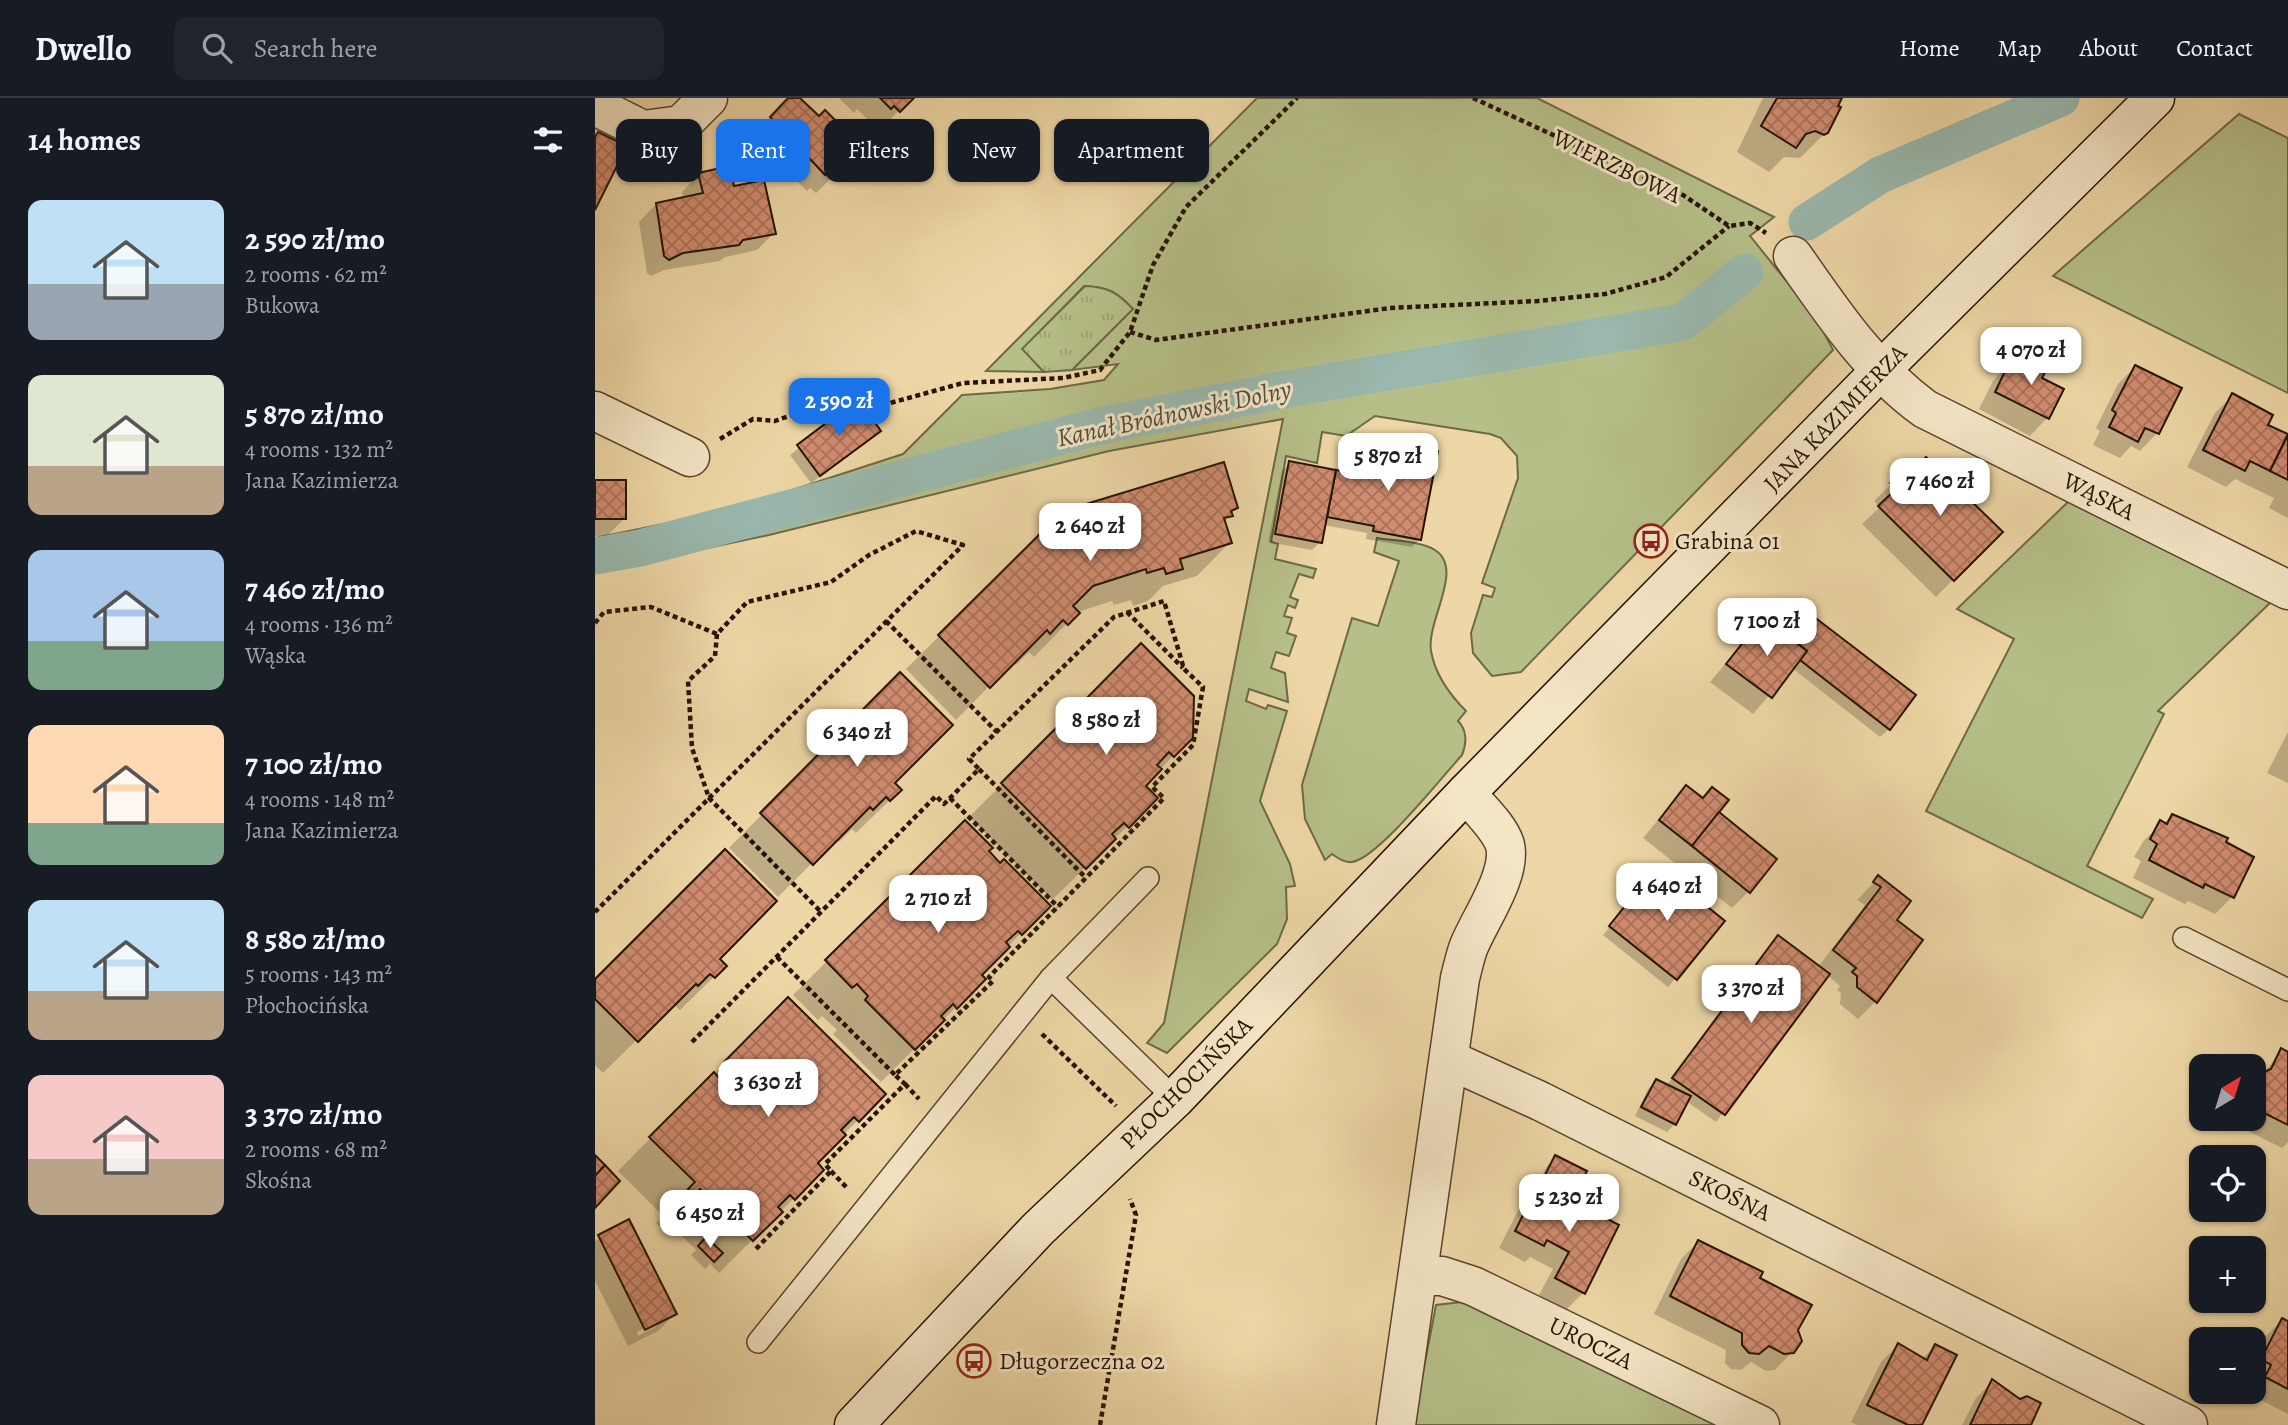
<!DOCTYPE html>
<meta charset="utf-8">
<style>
:root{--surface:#171b24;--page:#20242c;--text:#f1f3f6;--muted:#9ea1a6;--line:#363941;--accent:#1a73e8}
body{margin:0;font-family:Alegreya,serif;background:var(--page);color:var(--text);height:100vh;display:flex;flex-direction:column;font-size:26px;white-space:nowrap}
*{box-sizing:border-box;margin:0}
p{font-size:23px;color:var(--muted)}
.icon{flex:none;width:38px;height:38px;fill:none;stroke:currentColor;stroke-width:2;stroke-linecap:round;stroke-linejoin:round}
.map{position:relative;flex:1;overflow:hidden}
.drawer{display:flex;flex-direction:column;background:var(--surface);width:595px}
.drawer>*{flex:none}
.guide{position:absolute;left:21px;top:21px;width:665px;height:63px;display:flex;gap:14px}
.needle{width:46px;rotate:38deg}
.controls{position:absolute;left:1594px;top:956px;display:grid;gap:14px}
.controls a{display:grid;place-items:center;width:77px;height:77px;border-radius:14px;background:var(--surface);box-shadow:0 2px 5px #0004;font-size:35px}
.price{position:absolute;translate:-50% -60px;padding:0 16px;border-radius:14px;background:#fff;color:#222;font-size:23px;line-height:46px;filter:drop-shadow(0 2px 4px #0008)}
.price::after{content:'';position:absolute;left:50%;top:42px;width:21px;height:16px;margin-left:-10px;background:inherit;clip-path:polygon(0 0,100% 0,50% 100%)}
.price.on{background:var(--accent);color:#fff}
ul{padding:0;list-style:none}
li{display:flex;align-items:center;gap:21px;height:175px;padding:0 28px}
li span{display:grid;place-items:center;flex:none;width:196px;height:140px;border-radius:14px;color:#555}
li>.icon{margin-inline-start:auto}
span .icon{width:84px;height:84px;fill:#fffc;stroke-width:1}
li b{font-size:30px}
h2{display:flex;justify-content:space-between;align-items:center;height:84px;padding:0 28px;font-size:30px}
.pill{padding:0 24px;border-radius:14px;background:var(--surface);box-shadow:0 2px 5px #0004;font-size:24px;line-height:63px}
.pill.on{background:var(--accent);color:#fff}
header{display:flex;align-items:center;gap:42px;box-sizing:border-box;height:98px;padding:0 35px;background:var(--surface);border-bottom:2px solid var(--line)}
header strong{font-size:33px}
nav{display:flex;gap:38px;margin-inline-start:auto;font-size:24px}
.search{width:490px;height:63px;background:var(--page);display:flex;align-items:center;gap:18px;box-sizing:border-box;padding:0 24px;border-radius:14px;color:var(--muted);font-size:26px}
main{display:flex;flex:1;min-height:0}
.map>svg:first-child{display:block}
.green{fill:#b6bf88;stroke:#6e6947;stroke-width:2}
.park{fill:url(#park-tufts);stroke:#6e6947;stroke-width:2}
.shadow{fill:#0003;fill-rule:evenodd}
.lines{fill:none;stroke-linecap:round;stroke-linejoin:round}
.canal{stroke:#9ab8ad;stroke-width:37}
.building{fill:url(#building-cross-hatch);stroke:#261306;stroke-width:2}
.service-casing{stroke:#58442e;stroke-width:24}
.minor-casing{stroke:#58442e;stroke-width:41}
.secondary-casing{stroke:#261306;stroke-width:41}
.path{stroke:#261306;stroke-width:4.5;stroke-dasharray:5 3.5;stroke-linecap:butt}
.service{stroke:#f4e5c5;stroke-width:21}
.minor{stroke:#f4e5c5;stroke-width:38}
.secondary{stroke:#f4e5c5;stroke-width:38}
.labels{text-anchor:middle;stroke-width:6;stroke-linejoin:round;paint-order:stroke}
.street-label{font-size:24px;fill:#261306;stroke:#f4e5c5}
.poi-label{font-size:24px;fill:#261306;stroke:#f4e5c5;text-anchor:start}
.water-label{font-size:26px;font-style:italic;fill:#4f4d40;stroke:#f4e5c5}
</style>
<header>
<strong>Dwello</strong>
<div class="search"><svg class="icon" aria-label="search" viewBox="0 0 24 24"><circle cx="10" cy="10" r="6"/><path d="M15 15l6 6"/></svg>Search here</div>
<nav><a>Home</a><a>Map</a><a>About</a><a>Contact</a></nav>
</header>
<main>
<section class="drawer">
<h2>14 homes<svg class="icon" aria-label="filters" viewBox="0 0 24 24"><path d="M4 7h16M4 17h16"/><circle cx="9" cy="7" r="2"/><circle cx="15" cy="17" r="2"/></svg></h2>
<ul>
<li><span style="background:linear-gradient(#bfe0f5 60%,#9aa5b1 0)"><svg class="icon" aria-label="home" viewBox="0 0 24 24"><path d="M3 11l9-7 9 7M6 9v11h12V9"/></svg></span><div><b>2 590 zł/mo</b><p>2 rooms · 62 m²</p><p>Bukowa</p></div></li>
<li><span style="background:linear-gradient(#dfe7d0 65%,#b9a48a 0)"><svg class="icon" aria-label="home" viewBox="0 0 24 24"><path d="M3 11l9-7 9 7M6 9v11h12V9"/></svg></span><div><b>5 870 zł/mo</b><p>4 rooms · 132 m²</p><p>Jana Kazimierza</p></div></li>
<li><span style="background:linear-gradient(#a9c7e8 65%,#7fa58c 0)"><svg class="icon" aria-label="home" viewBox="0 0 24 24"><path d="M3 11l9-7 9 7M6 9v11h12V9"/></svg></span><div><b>7 460 zł/mo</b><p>4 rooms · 136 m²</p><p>Wąska</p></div></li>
<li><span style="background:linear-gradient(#ffd9b3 70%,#7fa58c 0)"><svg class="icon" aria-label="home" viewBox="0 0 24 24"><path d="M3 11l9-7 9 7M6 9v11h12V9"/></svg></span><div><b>7 100 zł/mo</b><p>4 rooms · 148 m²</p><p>Jana Kazimierza</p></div></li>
<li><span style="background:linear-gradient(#bfe0f5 65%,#b9a48a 0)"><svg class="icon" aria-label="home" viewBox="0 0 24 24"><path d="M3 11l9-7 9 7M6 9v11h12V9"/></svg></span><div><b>8 580 zł/mo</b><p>5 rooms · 143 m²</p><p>Płochocińska</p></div></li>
<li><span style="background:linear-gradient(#f6c9c9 60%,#b9a48a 0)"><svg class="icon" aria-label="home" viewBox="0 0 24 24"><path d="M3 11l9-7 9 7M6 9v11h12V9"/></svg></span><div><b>3 370 zł/mo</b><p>2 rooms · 68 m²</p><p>Skośna</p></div></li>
</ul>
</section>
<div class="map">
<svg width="1693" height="1327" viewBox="0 0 1693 1327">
<defs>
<pattern id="park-tufts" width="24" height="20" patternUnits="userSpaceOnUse" patternTransform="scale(1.75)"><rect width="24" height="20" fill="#b6bf88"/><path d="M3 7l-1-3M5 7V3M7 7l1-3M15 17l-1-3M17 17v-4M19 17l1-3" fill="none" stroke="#9ca374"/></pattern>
<pattern id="building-cross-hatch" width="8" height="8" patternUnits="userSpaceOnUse" patternTransform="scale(1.75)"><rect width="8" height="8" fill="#d08c6f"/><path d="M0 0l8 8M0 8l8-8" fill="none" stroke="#a97159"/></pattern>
</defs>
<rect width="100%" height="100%" fill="#eed7a6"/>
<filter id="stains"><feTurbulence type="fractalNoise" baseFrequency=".00286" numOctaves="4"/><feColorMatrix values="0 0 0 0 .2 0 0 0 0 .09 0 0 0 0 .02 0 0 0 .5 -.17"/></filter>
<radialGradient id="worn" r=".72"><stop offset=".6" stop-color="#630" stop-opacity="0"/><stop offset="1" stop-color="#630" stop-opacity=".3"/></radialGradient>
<g class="green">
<path d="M662,0H942L1179,119L1155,138L1222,221L1238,252L926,574L897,578L878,555L876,535L888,497L897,499L900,490L887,485L923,380L922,358L906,340L895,336L780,318L751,338L727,334L722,365L691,358L676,444L683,446L680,461L721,471L718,480L704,476L695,499L703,502L700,510L693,507L689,518L697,520L692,535L701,538L694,558L681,554L676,570L690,575L693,604L654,591L651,603L671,611L673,607L692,613L665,703L695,766L700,788L691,789L692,821L682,846L572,955L552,945L569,925L688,321L514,353L174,437L0,474V440L136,412L308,356L367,297L455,291L509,282L523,266L477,272L538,211C522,194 513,189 489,188L428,251L449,274L391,273Z"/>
<path d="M1644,16L1693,40V295L1458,178Z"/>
<path d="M1475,402L1677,503L1563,613L1569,616L1492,768L1558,801L1547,820L1331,713L1419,541L1362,511Z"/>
<path d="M782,440C799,443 826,443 840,452C870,471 831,523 836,553C840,576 855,597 871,613L863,623C872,632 872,645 867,657C847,679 782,761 757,764C749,765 743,760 737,756L730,762L710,721L707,687L757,520L783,528L804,463L779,454Z"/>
<path d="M876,1203L1130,1327H818L841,1207Z"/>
</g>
<path class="park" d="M490,188C513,189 522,194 538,211L477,272L449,274L427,251Z"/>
<g class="shadow">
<path d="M196,0H203L239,35L258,59L221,95L215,90L212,93L196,77L193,81L178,67L183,61L159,37Z"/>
<path d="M244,0H316L287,30L281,24L278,27L262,11L259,15Z"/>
<path d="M1168,0H1246L1231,34L1205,60L1189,59L1174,74L1142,54Z"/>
<path d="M104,76L138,90L179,135L162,152L130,159L125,163L69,172L56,178L52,175L44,124L61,106L89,101L87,94Z"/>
<path d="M1443,256L1445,281L1467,292L1452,320L1435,338L1384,311L1398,283L1415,265L1427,272Z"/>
<path d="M1540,269L1585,291L1562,335L1545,353L1536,348L1525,360L1498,347L1505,333L1501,330L1523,286Z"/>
<path d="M1637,298L1671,328L1693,338V420L1674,410L1679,400L1640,381L1631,389L1592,369L1620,315Z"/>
<path d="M262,304L284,333L216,385L195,357Z"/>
<path d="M795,346L825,441L817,449L771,441L772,435L729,427L725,444L717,452L673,444L687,373L695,365L782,381L787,354Z"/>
<path d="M1308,374L1405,434L1341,499L1267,426L1285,409L1279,403Z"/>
<path d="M0,383L29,421L12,438H0Z"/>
<path d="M641,410L629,424L635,444L602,478L568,488L553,503L538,508L536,502L519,507L517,503L483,514L439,559L434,554L421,567L418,564L361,622L311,571L469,414Z"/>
<path d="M1168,521L1199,545L1210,529L1294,631L1285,639L1197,570L1158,616L1115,584Z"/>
<path d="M546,548L596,640L548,688L561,700L457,802L374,719Z"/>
<path d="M305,577L298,685L305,692L261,735L257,731L244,744L241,741L183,799L134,750Z"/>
<path d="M1693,634V685L1672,675Z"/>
<path d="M1091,689L1122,715L1154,793L1137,810L1048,740Z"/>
<path d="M1577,718L1629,745L1637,799L1620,816L1593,803L1590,806L1538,780L1546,763L1539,759L1549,742Z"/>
<path d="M370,725L391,753L453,808L384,877L389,881L286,984L238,936L242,932L227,918L223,922L198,897Z"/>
<path d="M1055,779L1128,824L1073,889L1008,837Z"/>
<path d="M1283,780L1299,822L1280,904L1263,921L1245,906L1246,895L1242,892L1245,888L1232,877L1121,1024L1091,1003L1080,1026L1072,1034L1040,1018L1053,991L1061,983L1071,988L1183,840L1223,869L1270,807L1262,802Z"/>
<path d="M123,861L130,868L85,912L80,908L68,920L66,918L8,975L0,967V883Z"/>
<path d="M193,901L289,996L220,1065L227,1072L124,1175L115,1166L110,1171L96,1157L101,1152L74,1125L113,1086L110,1083L65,1129L61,1125L68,1118L23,1073Z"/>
<path d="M1687,953L1693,957V1044L1687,1050L1641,1027L1644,1020H1659V986Z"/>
<path d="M960,1059L981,1092L971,1101L988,1195L971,1212L944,1197L958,1171L935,1159L930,1164L904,1150L927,1105L945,1086L943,1085L952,1068Z"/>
<path d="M34,1124L80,1216L63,1233L33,1248L0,1183V1143ZM62,1224V1228L43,1238L42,1234Z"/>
<path d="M1103,1144L1163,1181L1201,1232L1197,1254L1180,1272L1171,1273L1156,1264L1146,1272L1136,1271L1130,1265L1131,1252L1059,1216L1086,1161Z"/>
<path d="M1687,1222L1693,1225V1316L1654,1296L1659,1293L1660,1284L1659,1261L1670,1239Z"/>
<path d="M1303,1247L1326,1262L1340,1248L1325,1327H1262L1256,1324L1286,1264Z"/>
<path d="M1398,1283L1425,1303L1434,1327H1367L1381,1300Z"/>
</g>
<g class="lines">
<g class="canal">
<path d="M1212,124L1285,77L1466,0"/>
<path d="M0,458L45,450L504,328L681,293L1088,224L1150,174"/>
</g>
</g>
<g class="building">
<path d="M193,0H205L224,18L230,12L247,29L242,35L258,50L254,53L260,58L239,80L233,74L230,77L215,61L211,65L194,48L199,43L175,19Z"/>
<path d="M285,0H319L305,14L299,8L296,11Z"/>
<path d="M1182,0H1247L1243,8L1246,9L1233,35L1229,37L1220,33L1211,36L1201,50L1166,28Z"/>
<path d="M3,34L32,48L0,112V39Z"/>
<path d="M135,68L139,88L169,82L181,136L148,142L144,147L88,155L74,162L69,158L61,105L108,95L103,75Z"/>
<path d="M1442,254L1457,261L1447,280L1469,291L1454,321L1400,294L1415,263L1433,273Z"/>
<path d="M1540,267L1587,290L1564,336L1550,330L1543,344L1514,329L1521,315L1517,312Z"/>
<path d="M1637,295L1678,317L1673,327L1693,336L1675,373L1655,363L1650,373L1608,352Z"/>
<path d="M263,301L286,333L225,378L202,347Z"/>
<path d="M1693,337V382L1675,373Z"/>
<path d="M794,344L843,353L826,442L778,433L779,428L732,419L741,372L787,380Z"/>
<path d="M1331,359L1408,434L1359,483L1283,408L1301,391L1295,385L1308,371L1314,377Z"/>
<path d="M694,363L741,372L727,445L680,436Z"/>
<path d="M629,364L643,410L636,413L638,418L629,420L637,445L585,461L588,471L571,476L569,470L552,475L551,471L498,488L478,508L485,515L473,527L468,522L455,536L452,532L395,590L343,537L468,413Z"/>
<rect x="0" y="382" width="31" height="39"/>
<path d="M1218,518L1321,597L1295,632L1205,562L1212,553L1200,543Z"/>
<path d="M1168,519L1212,553L1177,600L1131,566Z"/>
<path d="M546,545L599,598L598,640L579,659L574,654L562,667L567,671L551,688L563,700L534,730L529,725L517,736L521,741L491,771L406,685L471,620L474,623L483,613L481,611Z"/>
<path d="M305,574L358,627L300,685L307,692L295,703L291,699L278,712L275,709L218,767L165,715Z"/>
<path d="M1091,687L1108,700L1117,689L1134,702L1097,748L1064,722Z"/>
<path d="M1124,714L1182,761L1155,795L1097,748Z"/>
<path d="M1577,716L1633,740L1631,744L1659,759L1639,800L1610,786L1608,790L1554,762L1562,746L1555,741L1565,722L1572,726Z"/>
<path d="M370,722L398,750L394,753L405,765L409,761L456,808L427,837L423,833L411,844L415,849L387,877L391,881L362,911L358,906L346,918L350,922L320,952L270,902L273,898L262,886L257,890L230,862L295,798L298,800L308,790L305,787Z"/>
<path d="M130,751L182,803L125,861L132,868L120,880L115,876L103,888L101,886L43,944L0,901V881Z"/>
<path d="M1062,768L1130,823L1082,882L1014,828Z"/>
<path d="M1283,777L1316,803L1302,822L1328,842L1282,905L1262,889V878L1257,874L1261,870L1238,852L1286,789L1278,784Z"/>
<path d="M1183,837L1235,876L1130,1017L1077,980Z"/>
<path d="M193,899L291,996L264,1024L259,1019L246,1032L251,1037L223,1065L229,1072L200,1102L195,1097L183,1109L188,1114L158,1143L105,1091L99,1097L93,1091L100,1084L54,1039L119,974L123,979L133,968L129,964Z"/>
<path d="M1686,950L1693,954V1027L1659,1010L1667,989L1665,981L1669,974L1676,971Z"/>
<path d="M1061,981L1096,998L1081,1027L1046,1009Z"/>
<path d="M0,1057L10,1067L0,1078Z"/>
<path d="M960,1057L992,1073L982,1093L950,1077Z"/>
<path d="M10,1067L25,1083L0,1110V1078Z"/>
<path d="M944,1085L1024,1127L990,1196L960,1180L974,1154L952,1142L949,1148L920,1133Z"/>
<path d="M34,1121L82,1216L50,1232L3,1137Z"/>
<path d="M111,1139L128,1155L119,1164L103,1148Z"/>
<path d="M1103,1142L1168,1174L1165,1180L1217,1207L1203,1232L1207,1243L1199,1255L1189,1256L1174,1248L1164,1256L1154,1255L1147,1247V1235L1075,1198Z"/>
<path d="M1687,1220L1693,1223V1291L1670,1279L1676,1267L1666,1261Z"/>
<path d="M1303,1245L1332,1262L1340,1246L1362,1257L1327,1327H1313L1272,1307Z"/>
<path d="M1397,1281L1425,1301L1432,1298L1446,1305L1436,1327H1375Z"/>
</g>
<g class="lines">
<defs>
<g id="service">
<path d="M1589,840L1693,892"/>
<path d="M456,880L580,1001"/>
<path d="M163,1244L456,880L553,780"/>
</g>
<g id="minor">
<path d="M0,8L48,32L86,27L113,0"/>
<path d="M1198,158C1237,214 1275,271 1330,311L1693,492"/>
<path d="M0,313L95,359"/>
<path d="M855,962L945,1003L1593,1327"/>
<path d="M824,1178H847L878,1188L1165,1327"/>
<path d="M801,1327L865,880C868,869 870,858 874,848C885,821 917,776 910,747C904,728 883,710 871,695"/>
</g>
<path id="secondary" d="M259,1327L443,1131L580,1001L871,695L1285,273L1560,0"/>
</defs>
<use href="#service" class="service-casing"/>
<use href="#minor" class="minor-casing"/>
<use href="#secondary" class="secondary-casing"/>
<g class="path">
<path d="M878,0L1088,97L1134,128L1155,125L1171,135"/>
<path d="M535,234L561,242L795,210L943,203L1010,196L1071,179L1134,128"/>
<path d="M125,341L158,321L180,323L257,295L277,310L368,285L468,280L505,272L535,234L558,167L591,109L702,0"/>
<path d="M532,514L588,570"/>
<path d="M291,523L402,634"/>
<path d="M0,525L9,514L56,509L122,536L152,504L236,484L274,457L321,433L368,447L0,814"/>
<path d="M122,536L120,558L93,583L97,650L114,700L226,814"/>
<path d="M384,671L491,780"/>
<path d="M355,700L463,809"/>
<path d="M182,859L300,977"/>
<path d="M447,936L521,1008"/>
<path d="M97,944L341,698L349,706L384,671L374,661L519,519L569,503L589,571L608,589L598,647L557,689L569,700L394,879L398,883L300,977L310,986L230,1066L236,1073L160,1152"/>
<path d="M310,986L324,1001"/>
<path d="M236,1073L252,1090"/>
<path d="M505,1327L541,1117L535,1101"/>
</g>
<use href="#service" class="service"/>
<use href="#minor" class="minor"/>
<use href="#secondary" class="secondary"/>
</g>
<defs>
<symbol id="bus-ring" viewBox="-11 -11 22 22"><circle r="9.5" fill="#f4e5c5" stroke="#8f2418" stroke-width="1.5"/><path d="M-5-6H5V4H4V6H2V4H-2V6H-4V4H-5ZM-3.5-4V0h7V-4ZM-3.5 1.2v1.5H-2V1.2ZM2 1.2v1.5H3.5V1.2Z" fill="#8f2418"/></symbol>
</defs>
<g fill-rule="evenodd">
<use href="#bus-ring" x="1037" y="424" width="38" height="38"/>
<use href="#bus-ring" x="360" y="1244" width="38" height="38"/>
</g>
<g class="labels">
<g class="street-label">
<text transform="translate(1022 68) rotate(26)" y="8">WIERZBOWA</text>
<text transform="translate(1240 320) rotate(-46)" y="8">JANA KAZIMIERZA</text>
<text transform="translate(1504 398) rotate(27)" y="8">WĄSKA</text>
<text transform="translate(591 985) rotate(-45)" y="8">PŁOCHOCIŃSKA</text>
<text transform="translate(1135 1097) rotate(26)" y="8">SKOŚNA</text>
<text transform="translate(996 1245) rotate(26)" y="8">UROCZA</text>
</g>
<g class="poi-label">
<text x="1080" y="451">Grabina 01</text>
<text x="404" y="1271">Długorzeczna 02</text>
</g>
<g class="water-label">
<text transform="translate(579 315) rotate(-12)" y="9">Kanał Bródnowski Dolny</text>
</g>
</g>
<rect width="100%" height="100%" filter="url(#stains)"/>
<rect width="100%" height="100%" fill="url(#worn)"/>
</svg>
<div class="controls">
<a><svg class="needle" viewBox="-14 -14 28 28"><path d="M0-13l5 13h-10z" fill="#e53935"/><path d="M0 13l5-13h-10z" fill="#9ea1a6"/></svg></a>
<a><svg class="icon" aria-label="locate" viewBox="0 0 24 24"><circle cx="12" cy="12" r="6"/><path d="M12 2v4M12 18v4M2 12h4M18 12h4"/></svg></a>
<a>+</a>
<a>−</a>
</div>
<b class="price" style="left:1436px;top:289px">4 070 zł</b>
<b class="price on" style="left:244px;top:340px">2 590 zł</b>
<b class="price" style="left:793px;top:395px">5 870 zł</b>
<b class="price" style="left:1345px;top:420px">7 460 zł</b>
<b class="price" style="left:495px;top:465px">2 640 zł</b>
<b class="price" style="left:1172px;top:560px">7 100 zł</b>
<b class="price" style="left:511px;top:659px">8 580 zł</b>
<b class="price" style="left:262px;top:671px">6 340 zł</b>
<b class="price" style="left:1072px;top:825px">4 640 zł</b>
<b class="price" style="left:343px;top:837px">2 710 zł</b>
<b class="price" style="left:1156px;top:927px">3 370 zł</b>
<b class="price" style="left:173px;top:1021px">3 630 zł</b>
<b class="price" style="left:974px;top:1136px">5 230 zł</b>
<b class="price" style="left:115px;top:1152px">6 450 zł</b>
<div class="guide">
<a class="pill">Buy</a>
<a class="pill on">Rent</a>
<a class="pill">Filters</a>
<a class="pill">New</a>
<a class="pill">Apartment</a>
</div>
</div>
</main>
